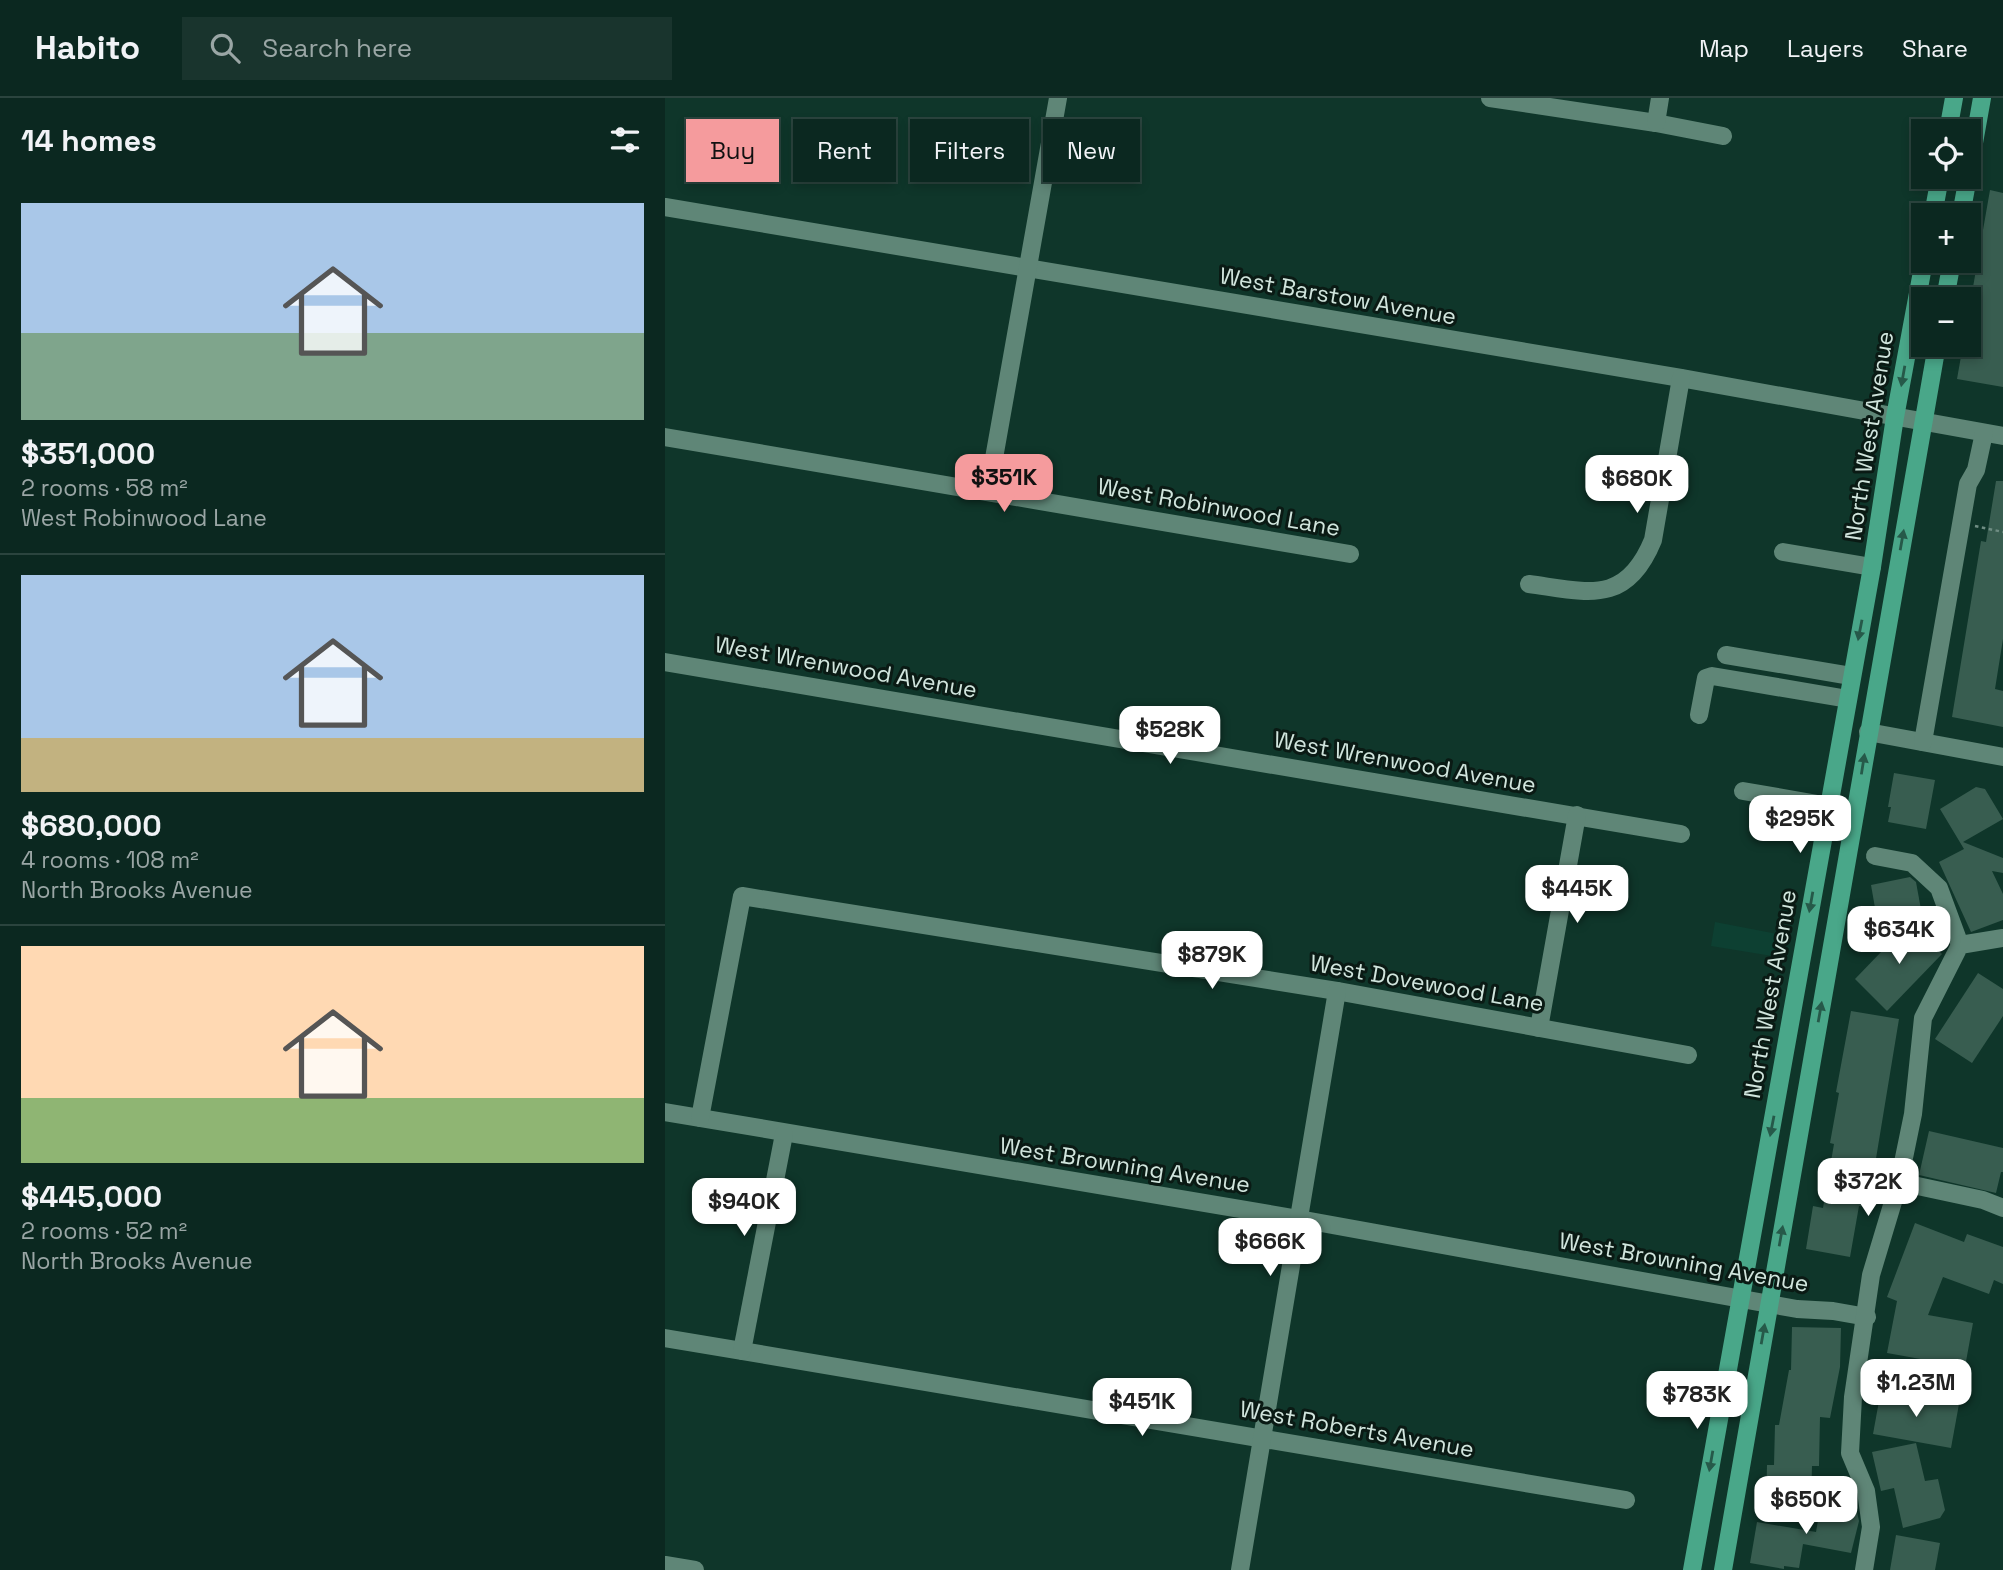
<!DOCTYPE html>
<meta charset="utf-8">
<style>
:root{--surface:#0b2820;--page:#19342d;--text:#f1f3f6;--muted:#9aa6a5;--line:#2b443e;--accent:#f59b9d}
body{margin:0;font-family:"Space Grotesk",sans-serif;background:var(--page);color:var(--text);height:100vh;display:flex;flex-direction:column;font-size:26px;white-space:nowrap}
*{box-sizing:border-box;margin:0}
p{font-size:23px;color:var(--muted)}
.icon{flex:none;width:38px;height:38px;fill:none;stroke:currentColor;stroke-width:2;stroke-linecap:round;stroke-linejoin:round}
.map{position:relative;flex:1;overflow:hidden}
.details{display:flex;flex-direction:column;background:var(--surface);width:665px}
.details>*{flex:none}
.banner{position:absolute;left:21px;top:21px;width:665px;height:63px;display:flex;gap:14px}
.tools{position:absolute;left:1246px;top:21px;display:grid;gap:14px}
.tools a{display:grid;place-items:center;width:70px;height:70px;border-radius:0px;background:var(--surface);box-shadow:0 4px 10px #0003,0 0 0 2px var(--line);font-size:35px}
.price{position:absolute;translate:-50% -60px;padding:0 16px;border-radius:14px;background:#fff;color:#222;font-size:23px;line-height:46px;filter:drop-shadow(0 2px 4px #0008)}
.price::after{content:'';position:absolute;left:50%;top:42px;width:21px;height:16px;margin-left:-10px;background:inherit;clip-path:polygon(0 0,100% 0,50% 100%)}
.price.selected{background:var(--accent);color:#111}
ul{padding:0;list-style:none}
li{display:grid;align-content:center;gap:14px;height:371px;padding:0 21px}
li+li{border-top:2px solid var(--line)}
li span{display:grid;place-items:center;height:217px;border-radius:0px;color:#555}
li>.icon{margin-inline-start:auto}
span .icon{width:126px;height:126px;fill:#fffc;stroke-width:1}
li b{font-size:30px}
h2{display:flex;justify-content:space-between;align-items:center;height:84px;padding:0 21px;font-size:30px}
.pill{padding:0 24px;border-radius:0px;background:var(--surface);box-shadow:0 4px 10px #0003,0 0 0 2px var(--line);font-size:24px;line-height:63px}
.pill.selected{background:var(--accent);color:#111}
header{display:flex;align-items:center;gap:42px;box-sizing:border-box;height:98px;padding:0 35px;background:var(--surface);border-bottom:2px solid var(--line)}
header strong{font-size:33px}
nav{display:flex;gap:38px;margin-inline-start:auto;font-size:24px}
.search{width:490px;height:63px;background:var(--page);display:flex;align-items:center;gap:18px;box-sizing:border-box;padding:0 24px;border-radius:0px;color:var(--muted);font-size:26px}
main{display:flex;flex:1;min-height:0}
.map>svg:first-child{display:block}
.built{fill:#0d4032}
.building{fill:#385d50}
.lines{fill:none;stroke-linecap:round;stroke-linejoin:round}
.path{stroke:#6f8d83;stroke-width:2.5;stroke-dasharray:3.5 3.5;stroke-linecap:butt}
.minor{stroke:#5f8677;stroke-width:18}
.major{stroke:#49a789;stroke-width:18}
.oneway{fill:#265949}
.labels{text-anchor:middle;stroke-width:6;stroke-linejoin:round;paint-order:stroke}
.street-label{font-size:23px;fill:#d1e5dd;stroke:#0a1a14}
</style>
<header>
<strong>Habito</strong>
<div class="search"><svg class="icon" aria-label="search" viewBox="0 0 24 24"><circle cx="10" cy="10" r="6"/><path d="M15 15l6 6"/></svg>Search here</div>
<nav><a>Map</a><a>Layers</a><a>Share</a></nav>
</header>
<main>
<section class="details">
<h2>14 homes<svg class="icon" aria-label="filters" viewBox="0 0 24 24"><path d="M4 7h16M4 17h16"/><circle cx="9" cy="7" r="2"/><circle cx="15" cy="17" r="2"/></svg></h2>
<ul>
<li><span style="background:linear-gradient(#a9c7e8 60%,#7fa58c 0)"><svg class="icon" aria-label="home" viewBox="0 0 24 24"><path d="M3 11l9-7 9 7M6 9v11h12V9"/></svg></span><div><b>$351,000</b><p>2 rooms · 58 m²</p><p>West Robinwood Lane</p></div></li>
<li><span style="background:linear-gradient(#a9c7e8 75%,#c2b280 0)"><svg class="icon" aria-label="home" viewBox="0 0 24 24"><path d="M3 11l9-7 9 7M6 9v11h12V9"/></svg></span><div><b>$680,000</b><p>4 rooms · 108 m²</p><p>North Brooks Avenue</p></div></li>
<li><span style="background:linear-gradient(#ffd9b3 70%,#8fb573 0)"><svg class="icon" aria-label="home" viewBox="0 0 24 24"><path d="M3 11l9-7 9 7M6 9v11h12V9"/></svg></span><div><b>$445,000</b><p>2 rooms · 52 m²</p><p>North Brooks Avenue</p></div></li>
</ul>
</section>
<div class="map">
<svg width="1338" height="1472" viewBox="0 0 1338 1472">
<rect width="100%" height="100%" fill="#0f362a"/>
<path class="built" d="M1050,824L1123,838L1119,860L1046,848Z"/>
<g class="building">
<path d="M1325,92L1338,95V289L1292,281L1298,247H1304V212Z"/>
<path d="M1331,383H1338V541L1330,591L1338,593V629L1287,619L1316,443L1321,444Z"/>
<path d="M1229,675L1270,682L1261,731L1223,724L1226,709H1223Z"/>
<path d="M1311,689L1320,691L1338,721L1298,744L1338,760V775L1327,773L1338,796V822L1306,834L1274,764L1299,751L1275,711Z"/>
<path d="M1245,779L1251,784L1257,817L1213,827L1206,787Z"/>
<path d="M1245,824L1277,856L1222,913L1190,881Z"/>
<path d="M1313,875L1338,891V918L1307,965L1270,941Z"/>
<path d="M1186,913L1234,921L1203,1109L1194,1108L1185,1159L1141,1151L1148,1108L1158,1110L1169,1046L1165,1045L1174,995L1171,994Z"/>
<path d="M1264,1033L1338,1050V1074H1336L1331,1095L1254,1077Z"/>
<path d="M1250,1125L1299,1144L1302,1136L1338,1149V1186L1329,1182L1324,1196L1278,1179L1263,1217L1308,1225L1300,1269L1222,1255L1232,1203L1222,1199Z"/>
<path d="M1127,1229L1176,1230L1175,1269L1165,1320L1155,1319L1154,1368H1147L1146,1407L1101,1408L1102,1367H1109L1110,1327H1114L1124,1272H1126Z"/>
<path d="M1216,1292L1294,1306L1286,1350L1208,1336Z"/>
<path d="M1251,1345L1260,1383L1273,1381L1280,1412L1275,1420L1238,1430L1229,1390L1216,1393L1207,1354Z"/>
<path d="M1157,1400L1190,1405L1194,1423L1186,1455L1138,1446L1134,1470L1119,1468V1471L1085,1465L1092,1424L1151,1434Z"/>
<path d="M1231,1437L1275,1445L1270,1472H1225Z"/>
</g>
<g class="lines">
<path class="path" d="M1310,428L1338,434"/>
<g class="minor">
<path d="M825,0L991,25L1058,38"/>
<path d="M991,25L995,0"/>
<path d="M0,109L1016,280L1338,338"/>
<path d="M0,339L685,456"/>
<path d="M323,394L393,0"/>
<path d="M1118,454L1207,469"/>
<path d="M864,486C923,494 961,508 988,442L1016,280"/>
<path d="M1061,557L1186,578"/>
<path d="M0,564L1016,736"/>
<path d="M1034,617L1041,580L1047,578L1183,601"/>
<path d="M1203,634L1338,659"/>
<path d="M1258,644L1303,386L1311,372L1319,335"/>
<path d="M1078,693L1164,708"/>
<path d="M1210,758L1247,765L1274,790L1295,847"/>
<path d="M874,930L912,717"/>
<path d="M0,1014L634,1121L1132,1211L1168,1213L1202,1219"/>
<path d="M35,1020L77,798L672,893L1023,957"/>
<path d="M1234,1084L1318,1102L1338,1110"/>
<path d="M0,1240L961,1402"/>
<path d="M77,1253L119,1036"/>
<path d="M1193,1270L1270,1285"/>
<path d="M0,1467L30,1472"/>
<path d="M575,1472L672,893"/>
<path d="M1199,1472L1206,1429L1201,1393L1185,1355L1188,1299L1206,1177L1234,1084L1248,1016L1258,920L1295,847L1338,840"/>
</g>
<g class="major">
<path d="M1283,33L1289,0"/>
<path d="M1304,73L1317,0"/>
<path d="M1268,117L1275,79"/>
<path d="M1296,117L1303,79"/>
<path d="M1280,201L1287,163"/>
<path d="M1027,1472L1207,469L1230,319L1259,163"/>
<path d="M1058,1472L1272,247"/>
</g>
</g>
<defs><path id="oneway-solid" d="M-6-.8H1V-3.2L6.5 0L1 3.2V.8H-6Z" transform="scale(1.75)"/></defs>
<g class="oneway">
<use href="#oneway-solid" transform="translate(1238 278) rotate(100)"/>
<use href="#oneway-solid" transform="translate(1237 442) rotate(-80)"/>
<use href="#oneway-solid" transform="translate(1195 532) rotate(101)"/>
<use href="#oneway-solid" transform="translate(1198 666) rotate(-81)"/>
<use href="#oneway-solid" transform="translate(1146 804) rotate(100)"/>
<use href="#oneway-solid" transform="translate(1155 914) rotate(-80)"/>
<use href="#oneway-solid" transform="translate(1107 1028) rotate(101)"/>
<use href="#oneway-solid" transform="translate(1116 1138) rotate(-80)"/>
<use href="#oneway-solid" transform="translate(1098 1236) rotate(-80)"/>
<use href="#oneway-solid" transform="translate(1046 1363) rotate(100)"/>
</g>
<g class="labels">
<g class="street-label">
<text transform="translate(673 198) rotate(10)" y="8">West Barstow Avenue</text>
<text transform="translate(1204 338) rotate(-81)" y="8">North West Avenue</text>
<text transform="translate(554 409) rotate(10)" y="8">West Robinwood Lane</text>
<text transform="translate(181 569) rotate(10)" y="8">West Wrenwood Avenue</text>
<text transform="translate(740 664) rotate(10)" y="8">West Wrenwood Avenue</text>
<text transform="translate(762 885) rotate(10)" y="8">West Dovewood Lane</text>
<text transform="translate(1105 896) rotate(-80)" y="8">North West Avenue</text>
<text transform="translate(460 1067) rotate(9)" y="8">West Browning Avenue</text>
<text transform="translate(1019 1164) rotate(10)" y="8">West Browning Avenue</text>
<text transform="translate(692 1331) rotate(10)" y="8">West Roberts Avenue</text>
</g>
</g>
</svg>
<div class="tools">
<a><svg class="icon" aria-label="locate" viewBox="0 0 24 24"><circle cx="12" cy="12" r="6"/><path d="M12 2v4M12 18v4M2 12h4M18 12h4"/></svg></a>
<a>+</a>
<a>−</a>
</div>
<b class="price selected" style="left:339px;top:416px">$351K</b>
<b class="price" style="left:972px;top:417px">$680K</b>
<b class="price" style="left:505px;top:668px">$528K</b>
<b class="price" style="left:1135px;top:757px">$295K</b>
<b class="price" style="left:912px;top:827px">$445K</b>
<b class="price" style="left:1234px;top:868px">$634K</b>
<b class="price" style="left:547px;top:893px">$879K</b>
<b class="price" style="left:1203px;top:1120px">$372K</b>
<b class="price" style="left:79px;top:1140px">$940K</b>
<b class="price" style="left:605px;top:1180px">$666K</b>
<b class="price" style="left:1251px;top:1321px">$1.23M</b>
<b class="price" style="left:1032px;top:1333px">$783K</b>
<b class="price" style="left:477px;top:1340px">$451K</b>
<b class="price" style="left:1141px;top:1438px">$650K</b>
<div class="banner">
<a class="pill selected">Buy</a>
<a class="pill">Rent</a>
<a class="pill">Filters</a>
<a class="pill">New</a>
</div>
</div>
</main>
